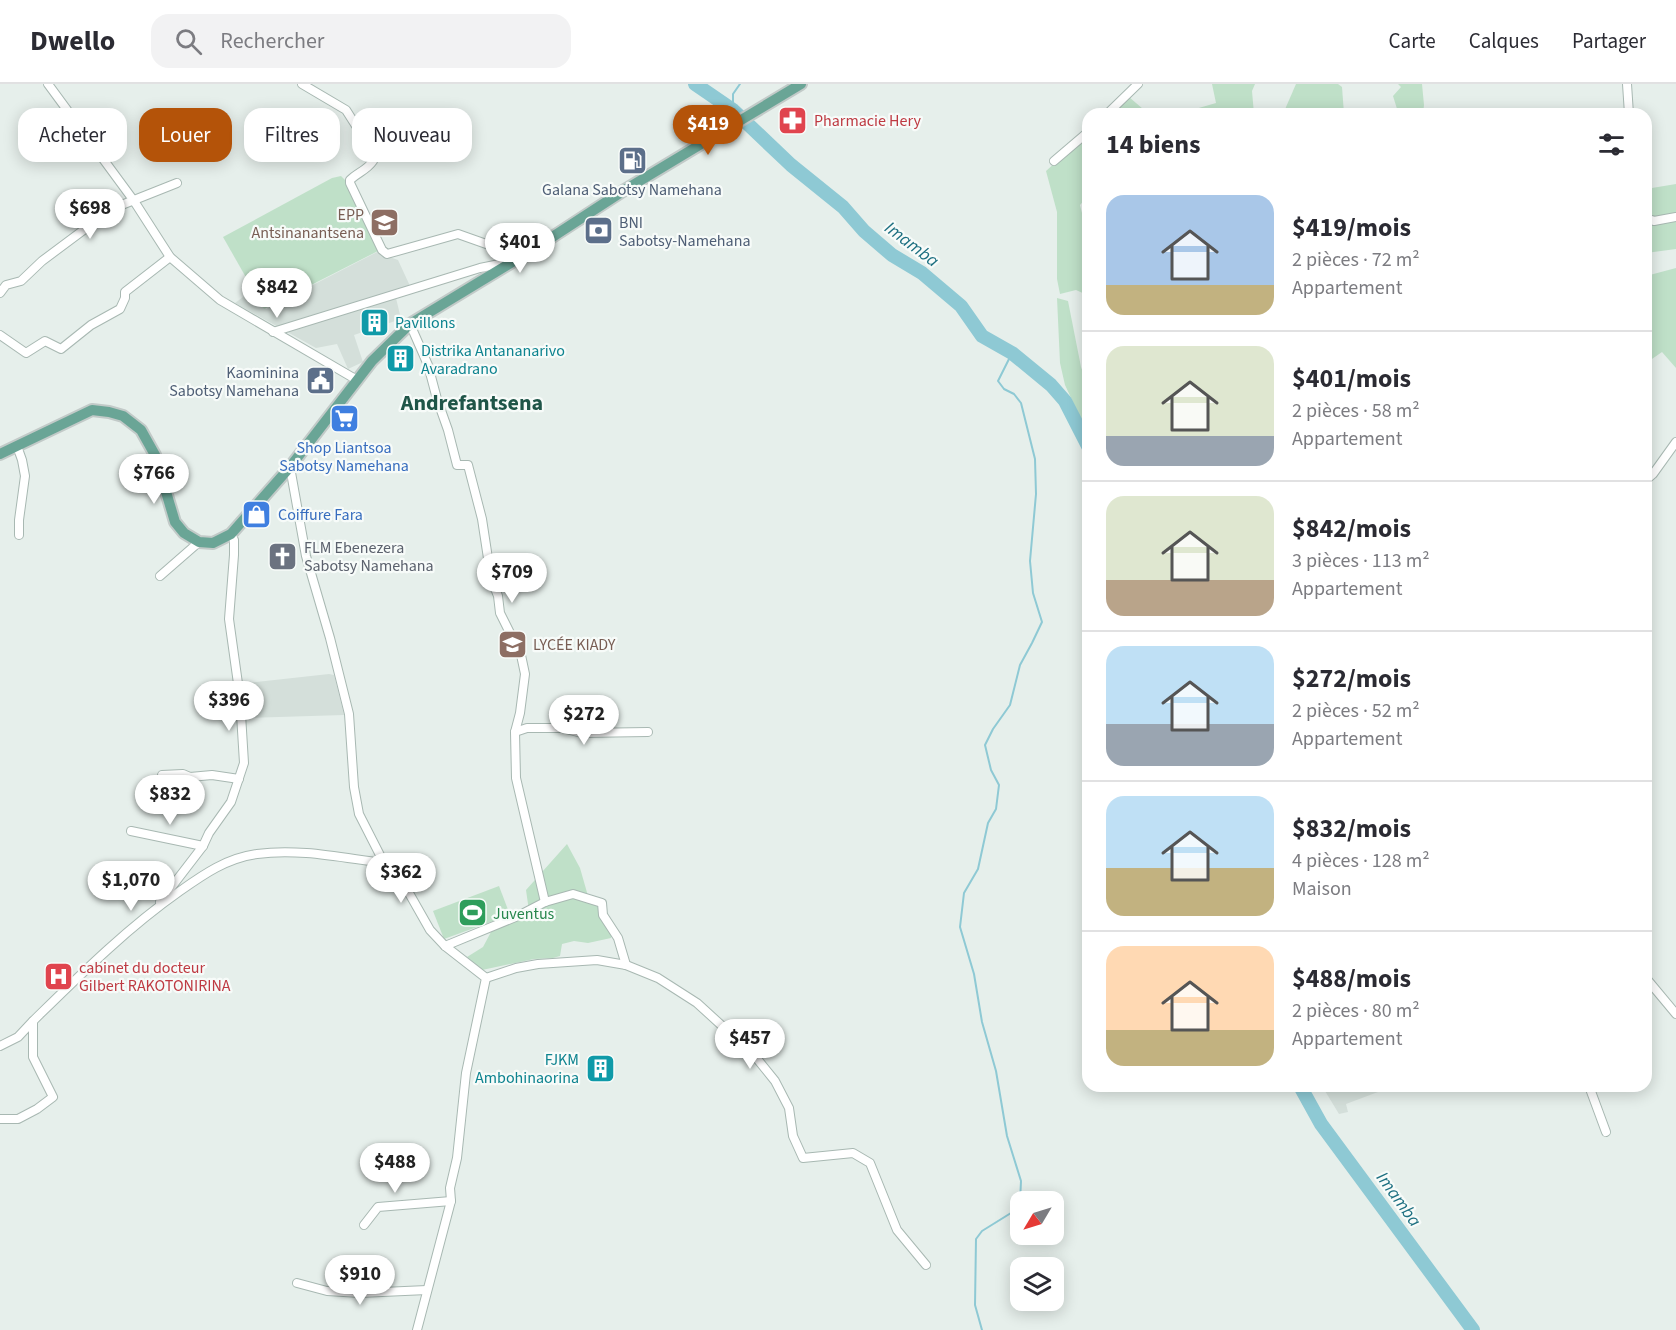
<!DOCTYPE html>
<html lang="fr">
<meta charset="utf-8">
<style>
:root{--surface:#fff;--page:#f2f2f3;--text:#2b2b33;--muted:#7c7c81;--line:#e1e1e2;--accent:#b45309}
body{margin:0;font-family:"Source Sans 3",sans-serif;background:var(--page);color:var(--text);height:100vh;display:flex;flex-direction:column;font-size:22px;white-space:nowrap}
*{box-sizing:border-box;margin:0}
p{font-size:20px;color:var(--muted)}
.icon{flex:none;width:33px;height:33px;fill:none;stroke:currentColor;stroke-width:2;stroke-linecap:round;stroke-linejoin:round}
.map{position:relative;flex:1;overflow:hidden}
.panel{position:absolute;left:1082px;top:24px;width:570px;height:984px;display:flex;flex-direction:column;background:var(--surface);border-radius:18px;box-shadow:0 3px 15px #0003}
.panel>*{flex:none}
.top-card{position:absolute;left:18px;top:24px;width:570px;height:54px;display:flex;gap:12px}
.needle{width:39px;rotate:232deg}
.tools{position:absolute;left:1010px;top:1107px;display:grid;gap:12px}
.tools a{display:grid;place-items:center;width:54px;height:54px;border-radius:12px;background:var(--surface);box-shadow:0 3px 15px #0003;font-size:30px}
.price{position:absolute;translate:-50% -51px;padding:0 14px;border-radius:21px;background:#fff;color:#222;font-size:20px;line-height:39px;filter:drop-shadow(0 2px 3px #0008)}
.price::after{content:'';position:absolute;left:50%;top:36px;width:18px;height:14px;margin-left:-9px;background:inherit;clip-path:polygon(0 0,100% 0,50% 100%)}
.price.current{background:var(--accent);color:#fff}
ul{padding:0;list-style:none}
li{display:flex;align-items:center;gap:18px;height:150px;padding:0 24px}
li+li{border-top:2px solid var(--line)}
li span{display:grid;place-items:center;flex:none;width:168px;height:120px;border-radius:18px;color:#555}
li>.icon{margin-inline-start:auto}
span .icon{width:72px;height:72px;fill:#fffc;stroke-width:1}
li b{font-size:26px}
h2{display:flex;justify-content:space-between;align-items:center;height:72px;padding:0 24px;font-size:26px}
.tag{padding:0 21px;border-radius:18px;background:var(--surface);box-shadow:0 3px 15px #0003;font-size:21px;line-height:54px}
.tag.current{background:var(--accent);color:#fff}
header{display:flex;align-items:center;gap:36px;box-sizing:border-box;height:84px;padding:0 30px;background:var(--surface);border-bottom:2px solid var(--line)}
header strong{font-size:28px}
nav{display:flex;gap:33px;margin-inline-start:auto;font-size:21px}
.search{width:420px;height:54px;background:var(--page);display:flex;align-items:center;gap:15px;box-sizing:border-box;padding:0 21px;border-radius:18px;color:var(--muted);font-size:22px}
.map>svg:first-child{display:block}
.built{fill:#d4dfda}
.green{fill:#bfe0c8}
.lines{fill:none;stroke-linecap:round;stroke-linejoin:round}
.stream{stroke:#8ec9d4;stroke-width:2}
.river{stroke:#8ec9d4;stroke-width:14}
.minor-casing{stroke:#a8b8b2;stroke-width:10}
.major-casing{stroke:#c2cac8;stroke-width:14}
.minor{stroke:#fff;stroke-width:8}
.major{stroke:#6aa596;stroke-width:10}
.labels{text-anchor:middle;stroke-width:4.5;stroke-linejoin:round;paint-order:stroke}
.health-label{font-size:16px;fill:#be3a42;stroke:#f7fbf9;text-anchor:start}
.service-label{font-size:16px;fill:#4e5e75;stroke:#f7fbf9}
.education-label{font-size:16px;fill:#785e54;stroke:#f7fbf9;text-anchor:end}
.culture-label{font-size:16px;fill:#0d838f;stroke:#f7fbf9;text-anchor:start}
.shop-label{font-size:16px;fill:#366cbe;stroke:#f7fbf9}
.worship-label{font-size:16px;fill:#5b616d;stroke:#f7fbf9;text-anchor:start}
.leisure-label{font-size:16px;fill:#27864d;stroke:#f7fbf9;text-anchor:start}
.water-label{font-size:18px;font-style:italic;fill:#1c6f80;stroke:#f7fbf9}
.district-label{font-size:22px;font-weight:bold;fill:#1f5548;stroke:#f7fbf9}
</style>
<header>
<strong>Dwello</strong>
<div class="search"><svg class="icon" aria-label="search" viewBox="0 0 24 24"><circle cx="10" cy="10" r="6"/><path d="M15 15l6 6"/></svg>Rechercher</div>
<nav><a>Carte</a><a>Calques</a><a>Partager</a></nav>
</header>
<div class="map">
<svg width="1676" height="1246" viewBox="0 0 1676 1246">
<rect width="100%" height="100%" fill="#e6efeb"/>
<g class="built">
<path d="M381,166L384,171L398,176L410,202L499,181L396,214L401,235L354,251L363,278L348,285L337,260L316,264L235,219L254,205L266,225Z"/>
<path d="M329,590L334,591L344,631L245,634L238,600Z"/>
<path d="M1322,1002H1384L1386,1005L1346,1020L1348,1028L1339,1030Z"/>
</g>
<g class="green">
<path d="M1212,0H1255L1252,7L1254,30H1178L1216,19Z"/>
<path d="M1296,0H1338L1342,3L1344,30H1283Z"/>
<path d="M1398,0H1422L1424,21L1423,30H1396L1398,28L1393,12L1401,3Z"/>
<path d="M1129,13L1143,25L1164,24L1167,30H1110Z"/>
<path d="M1087,50V113L1080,121L1083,133L1087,137V181L1084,183L1082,189L1087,191V211L1076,206L1060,210L1057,195V128L1046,87Z"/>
<path d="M341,92L346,97L378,167L264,225L223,153L332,94Z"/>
<path d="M1676,100V165L1646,169V105Z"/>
<path d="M1676,184V284L1662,268L1649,277L1646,272V192Z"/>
<path d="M1057,214L1068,217L1081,283L1087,300V348L1065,301L1060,279Z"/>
<path d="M567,760L580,784L588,812L598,823L612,848L611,854L588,859L574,857L562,860L560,872L553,874L534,875L482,886L467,873L483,863L491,848L529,827L526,806Z"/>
<path d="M499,802L510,831L444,855L433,827Z"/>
</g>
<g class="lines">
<g class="stream">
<path d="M733,26V10L740,0"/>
<path d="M1012,269L998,297L1004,305L1014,310L1021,319L1035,375L1036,410L1030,477L1033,509L1042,538L1032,559L1020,581L1010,621L993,645L985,661L991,686L999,701L996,725L988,739L978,785L964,809L960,843L974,890L982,938L996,987L1007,1052L1021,1097L1020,1118"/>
<path d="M982,1246L975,1221L976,1155L982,1147L1019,1124L1020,1118"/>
</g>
<g class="river">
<path d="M695,0L733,26L791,81L843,123L864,147L892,171L922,189L961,222L982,252L1012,269L1051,301L1065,317L1088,362"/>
<path d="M1300,1002L1321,1040L1473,1246"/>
</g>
<defs>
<g id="minor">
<path d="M48,0L134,117L170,173L220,216L357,296"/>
<path d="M1627,0L1629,30"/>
<path d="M1107,30L1138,0"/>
<path d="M1054,77L1088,48"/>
<path d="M1646,134L1654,137L1676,133"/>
<path d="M0,209L6,201L21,197L42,177L101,133L114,124L177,99"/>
<path d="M410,240L428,281L437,315L448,346L457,381H468L482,435L491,494L498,512L500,529L521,571L525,590L520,629L515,648L516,694L545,818"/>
<path d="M273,248L480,184L514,177L506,167L458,150L387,170L382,166L350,99V96C358,88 366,87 373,77L360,48L346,26L302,0"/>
<path d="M0,251L26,269L45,257L61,265L91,241L120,225L125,214V208L170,173"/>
<path d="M17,362L22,376L25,392L19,436V451"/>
<path d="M290,383L306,472L330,554L349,630L354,703L359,730L384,779L405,802L430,846L445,862L486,894L466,989L457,1074L450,1104L451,1117L417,1246"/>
<path d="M1646,396L1653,390L1676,358"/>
<path d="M160,492L199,458"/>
<path d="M515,648L527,644H562L582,649L648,648"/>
<path d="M162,691L183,690L190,693L212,691L239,695"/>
<path d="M131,747L203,762"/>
<path d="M160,818L203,762L209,749L231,718L244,679L240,614L229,535L234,471V456L231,450"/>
<path d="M445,862L518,832L545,818L573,810L602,819L603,831L618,854L626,881"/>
<path d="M486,894L516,884L538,880L597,876L626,881L658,894L697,919L754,971L775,997L789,1024L793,1052L803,1074L853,1069L870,1079L897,1146L926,1181"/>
<path d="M1646,894L1676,930"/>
<path d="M0,962L18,953L33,937"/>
<path d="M1589,1002L1606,1048"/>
<path d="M0,1035H18L37,1025L53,1013L33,973V937C80,891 126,845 180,807C204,790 227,774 257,770C299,764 343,774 384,779"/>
<path d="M364,1141L378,1123L451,1117"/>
<path d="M297,1199L327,1207L360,1209L427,1206"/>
</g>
<path id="major" d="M0,370L92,326L109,328L123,332L141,346L155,371L175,438L184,449L199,458L213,459L231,450L290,383L372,277L410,240L537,163L623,107L801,0"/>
</defs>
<use href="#minor" class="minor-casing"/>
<use href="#major" class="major-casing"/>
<use href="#minor" class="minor"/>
<use href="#major" class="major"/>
</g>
<defs>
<symbol id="pharmacy-square" viewBox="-11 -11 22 22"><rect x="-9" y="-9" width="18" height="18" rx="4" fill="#e0444e" stroke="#f7fbf9"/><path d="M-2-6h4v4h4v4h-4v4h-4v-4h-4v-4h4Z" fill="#fff"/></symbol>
<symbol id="fuel-square" viewBox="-11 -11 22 22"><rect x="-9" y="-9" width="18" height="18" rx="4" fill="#5c6f8a" stroke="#f7fbf9"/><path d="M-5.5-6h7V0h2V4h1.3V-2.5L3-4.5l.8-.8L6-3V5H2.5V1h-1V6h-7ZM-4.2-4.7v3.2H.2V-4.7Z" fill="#fff"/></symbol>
<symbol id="school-square" viewBox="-11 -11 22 22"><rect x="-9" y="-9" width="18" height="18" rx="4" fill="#8d6e63" stroke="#f7fbf9"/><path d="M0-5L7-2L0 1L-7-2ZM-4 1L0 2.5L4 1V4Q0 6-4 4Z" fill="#fff"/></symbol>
<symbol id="bank-square" viewBox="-11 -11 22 22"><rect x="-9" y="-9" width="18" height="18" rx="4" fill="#5c6f8a" stroke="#f7fbf9"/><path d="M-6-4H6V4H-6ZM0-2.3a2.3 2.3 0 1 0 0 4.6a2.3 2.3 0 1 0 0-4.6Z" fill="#fff"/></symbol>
<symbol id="building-square" viewBox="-11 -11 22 22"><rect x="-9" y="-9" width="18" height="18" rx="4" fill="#0f9aa8" stroke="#f7fbf9"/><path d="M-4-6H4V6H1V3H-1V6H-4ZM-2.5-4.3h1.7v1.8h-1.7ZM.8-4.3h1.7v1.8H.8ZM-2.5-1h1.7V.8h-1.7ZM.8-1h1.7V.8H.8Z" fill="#fff"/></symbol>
<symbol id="civic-square" viewBox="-11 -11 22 22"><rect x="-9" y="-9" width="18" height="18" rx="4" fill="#5c6f8a" stroke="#f7fbf9"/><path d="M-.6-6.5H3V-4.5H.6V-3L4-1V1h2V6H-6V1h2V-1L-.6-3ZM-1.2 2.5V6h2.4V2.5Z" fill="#fff"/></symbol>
<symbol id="supermarket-square" viewBox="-11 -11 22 22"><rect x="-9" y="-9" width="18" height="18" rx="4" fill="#3f7fe0" stroke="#f7fbf9"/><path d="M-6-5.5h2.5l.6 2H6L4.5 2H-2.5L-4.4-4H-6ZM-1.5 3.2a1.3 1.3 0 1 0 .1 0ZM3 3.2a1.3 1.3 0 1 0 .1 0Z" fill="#fff"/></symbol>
<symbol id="shop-square" viewBox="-11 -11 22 22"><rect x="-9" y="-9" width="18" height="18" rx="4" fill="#3f7fe0" stroke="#f7fbf9"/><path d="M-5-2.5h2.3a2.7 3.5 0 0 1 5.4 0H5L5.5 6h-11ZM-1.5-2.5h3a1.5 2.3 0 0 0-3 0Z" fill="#fff"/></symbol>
<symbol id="church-square" viewBox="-11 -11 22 22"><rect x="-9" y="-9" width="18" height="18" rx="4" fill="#6b7280" stroke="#f7fbf9"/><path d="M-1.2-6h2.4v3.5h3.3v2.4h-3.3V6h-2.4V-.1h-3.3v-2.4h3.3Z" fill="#fff"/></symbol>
<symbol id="stadium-square" viewBox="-11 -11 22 22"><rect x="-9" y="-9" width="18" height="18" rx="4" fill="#2e9e5b" stroke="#f7fbf9"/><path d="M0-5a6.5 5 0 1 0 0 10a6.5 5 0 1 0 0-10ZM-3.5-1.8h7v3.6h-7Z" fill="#fff"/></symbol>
<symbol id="hospital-square" viewBox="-11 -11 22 22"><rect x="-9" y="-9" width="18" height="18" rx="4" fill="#e0444e" stroke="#f7fbf9"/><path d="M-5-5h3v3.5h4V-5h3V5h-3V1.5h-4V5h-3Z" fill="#fff"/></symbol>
</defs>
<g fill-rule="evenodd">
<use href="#pharmacy-square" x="776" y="20" width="33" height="33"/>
<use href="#fuel-square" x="616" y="60" width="33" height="33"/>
<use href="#school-square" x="368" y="122" width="33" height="33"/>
<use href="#bank-square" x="582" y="130" width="33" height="33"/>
<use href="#building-square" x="358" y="222" width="33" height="33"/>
<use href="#building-square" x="384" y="258" width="33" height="33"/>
<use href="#civic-square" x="304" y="280" width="33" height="33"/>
<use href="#supermarket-square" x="328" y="318" width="33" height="33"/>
<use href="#shop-square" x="240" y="414" width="33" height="33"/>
<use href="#church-square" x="266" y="456" width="33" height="33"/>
<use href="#school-square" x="496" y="544" width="33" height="33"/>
<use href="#stadium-square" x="456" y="812" width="33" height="33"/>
<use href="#hospital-square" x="42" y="876" width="33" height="33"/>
<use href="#building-square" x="584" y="968" width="33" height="33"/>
</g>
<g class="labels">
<g class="health-label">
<text x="814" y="42">Pharmacie Hery</text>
<text x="79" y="889">cabinet du docteur<tspan x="79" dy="18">Gilbert RAKOTONIRINA</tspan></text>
</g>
<g class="service-label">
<text x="632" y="111">Galana Sabotsy Namehana</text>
<text x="619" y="144" text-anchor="start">BNI<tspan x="619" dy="18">Sabotsy-Namehana</tspan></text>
<text x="299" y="294" text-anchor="end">Kaominina<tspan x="299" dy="18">Sabotsy Namehana</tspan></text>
</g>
<g class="education-label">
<text x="364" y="136">EPP<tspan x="364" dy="18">Antsinanantsena</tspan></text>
<text x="533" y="566" text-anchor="start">LYCÉE KIADY</text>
</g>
<g class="culture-label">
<text x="395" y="244">Pavillons</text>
<text x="421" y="272">Distrika Antananarivo<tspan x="421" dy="18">Avaradrano</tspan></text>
<text x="579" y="981" text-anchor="end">FJKM<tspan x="579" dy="18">Ambohinaorina</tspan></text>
</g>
<g class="shop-label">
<text x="344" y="369">Shop Liantsoa<tspan x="344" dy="18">Sabotsy Namehana</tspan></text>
<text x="278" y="436" text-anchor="start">Coiffure Fara</text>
</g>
<g class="worship-label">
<text x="304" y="469">FLM Ebenezera<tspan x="304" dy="18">Sabotsy Namehana</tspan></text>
</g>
<g class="leisure-label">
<text x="493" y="835">Juventus</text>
</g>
<g class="water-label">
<text transform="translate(912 160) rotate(37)" y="6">Imamba</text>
<text transform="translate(1399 1115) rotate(54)" y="6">Imamba</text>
</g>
<g class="district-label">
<text x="472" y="326">Andrefantsena</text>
</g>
</g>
</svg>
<div class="tools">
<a><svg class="needle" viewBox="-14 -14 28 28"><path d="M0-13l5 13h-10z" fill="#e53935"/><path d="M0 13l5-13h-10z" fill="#7c7c81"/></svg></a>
<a><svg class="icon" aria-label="layers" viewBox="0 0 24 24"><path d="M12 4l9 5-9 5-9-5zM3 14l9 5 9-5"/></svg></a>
</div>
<b class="price current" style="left:708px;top:72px">$419</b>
<b class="price" style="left:90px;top:156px">$698</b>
<b class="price" style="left:520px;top:190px">$401</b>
<b class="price" style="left:277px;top:235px">$842</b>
<b class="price" style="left:154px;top:421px">$766</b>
<b class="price" style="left:512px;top:520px">$709</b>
<b class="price" style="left:229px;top:648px">$396</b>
<b class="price" style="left:584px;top:662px">$272</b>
<b class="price" style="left:170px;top:742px">$832</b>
<b class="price" style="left:401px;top:820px">$362</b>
<b class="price" style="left:131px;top:828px">$1,070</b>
<b class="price" style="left:750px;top:986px">$457</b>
<b class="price" style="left:395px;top:1110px">$488</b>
<b class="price" style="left:360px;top:1222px">$910</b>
<div class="top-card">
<a class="tag">Acheter</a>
<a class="tag current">Louer</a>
<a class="tag">Filtres</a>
<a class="tag">Nouveau</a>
</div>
<section class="panel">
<h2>14 biens<svg class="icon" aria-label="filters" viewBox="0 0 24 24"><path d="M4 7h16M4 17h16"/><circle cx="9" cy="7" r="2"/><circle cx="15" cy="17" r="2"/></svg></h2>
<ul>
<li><span style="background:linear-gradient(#a9c7e8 75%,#c2b280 0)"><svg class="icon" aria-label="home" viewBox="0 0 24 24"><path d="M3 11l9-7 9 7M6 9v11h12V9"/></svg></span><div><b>$419/mois</b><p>2 pièces · 72 m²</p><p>Appartement</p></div></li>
<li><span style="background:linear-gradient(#dfe7d0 75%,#9aa5b1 0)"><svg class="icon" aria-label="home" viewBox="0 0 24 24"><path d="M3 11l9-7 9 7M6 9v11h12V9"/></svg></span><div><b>$401/mois</b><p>2 pièces · 58 m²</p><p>Appartement</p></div></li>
<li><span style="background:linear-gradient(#dfe7d0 70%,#b9a48a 0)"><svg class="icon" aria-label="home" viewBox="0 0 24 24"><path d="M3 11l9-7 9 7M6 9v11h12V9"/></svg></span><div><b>$842/mois</b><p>3 pièces · 113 m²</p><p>Appartement</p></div></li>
<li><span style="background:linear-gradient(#bfe0f5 65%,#9aa5b1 0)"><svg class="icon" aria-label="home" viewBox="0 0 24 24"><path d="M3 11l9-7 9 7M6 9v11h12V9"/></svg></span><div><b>$272/mois</b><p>2 pièces · 52 m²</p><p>Appartement</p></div></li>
<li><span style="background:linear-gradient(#bfe0f5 60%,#c2b280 0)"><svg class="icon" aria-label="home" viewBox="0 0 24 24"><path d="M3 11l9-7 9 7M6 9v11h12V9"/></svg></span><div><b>$832/mois</b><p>4 pièces · 128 m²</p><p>Maison</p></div></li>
<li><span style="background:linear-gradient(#ffd9b3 70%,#c2b280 0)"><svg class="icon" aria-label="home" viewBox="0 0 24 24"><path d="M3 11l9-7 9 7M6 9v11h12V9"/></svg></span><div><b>$488/mois</b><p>2 pièces · 80 m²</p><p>Appartement</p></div></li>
</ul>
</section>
</div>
